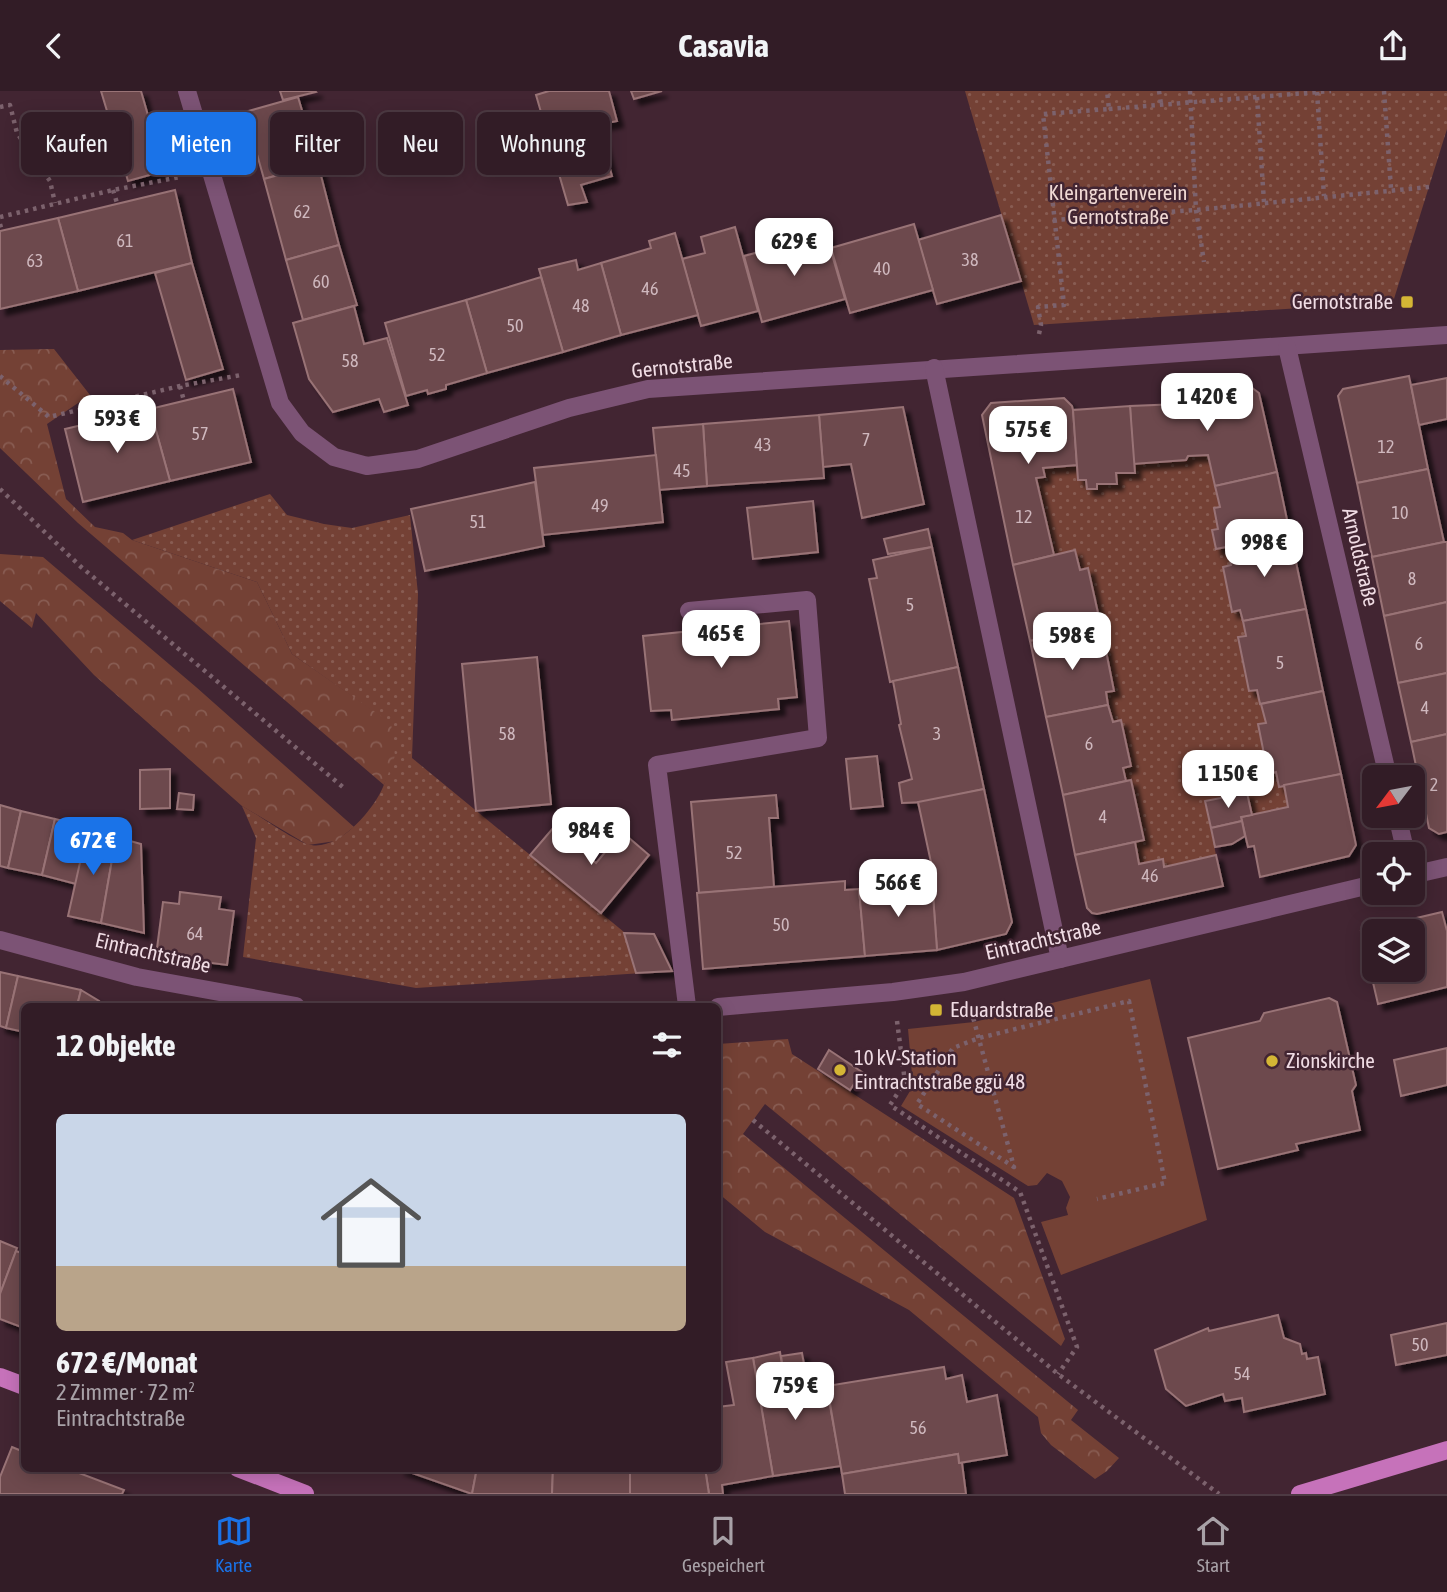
<!DOCTYPE html>
<html lang="de">
<meta charset="utf-8">
<style>
:root{--surface:#321c26;--page:#3a252e;--text:#f1f3f6;--muted:#a8a1a7;--line:#4d3a43;--accent:#1a73e8}
body{margin:0;font-family:"Asap Condensed",sans-serif;background:var(--page);color:var(--text);height:100vh;display:flex;flex-direction:column;font-size:26px;white-space:nowrap}
*{box-sizing:border-box;margin:0}
p{font-size:23px;color:var(--muted)}
.icon{flex:none;width:38px;height:38px;fill:none;stroke:currentColor;stroke-width:2;stroke-linecap:round;stroke-linejoin:round}
.map{position:relative;flex:1;overflow:hidden}
.panel{position:absolute;left:21px;top:912px;width:700px;height:469px;display:flex;flex-direction:column;background:var(--surface);border-radius:10px;box-shadow:0 4px 18px #0003,0 0 0 2px var(--line)}
.panel>*{flex:none}
.hud{position:absolute;left:21px;top:21px;width:700px;height:63px;display:flex;gap:14px}
.needle{width:46px;rotate:238deg}
.buttons{position:absolute;left:1362px;top:674px;display:grid;gap:14px}
.buttons a{display:grid;place-items:center;width:63px;height:63px;border-radius:10px;background:var(--surface);box-shadow:0 4px 18px #0003,0 0 0 2px var(--line);font-size:35px}
.price{position:absolute;translate:-50% -60px;padding:0 16px;border-radius:14px;background:#fff;color:#222;font-size:23px;line-height:46px;filter:drop-shadow(0 2px 4px #0008)}
.price::after{content:'';position:absolute;left:50%;top:42px;width:21px;height:16px;margin-left:-10px;background:inherit;clip-path:polygon(0 0,100% 0,50% 100%)}
.price.active{background:var(--accent);color:#fff}
ul{padding:0;list-style:none}
li{display:grid;align-content:center;gap:14px;height:371px;padding:0 35px}
li span{display:grid;place-items:center;height:217px;border-radius:10px;color:#555}
li>.icon{margin-inline-start:auto}
span .icon{width:126px;height:126px;fill:#fffc;stroke-width:1}
li b{font-size:30px}
h2{display:flex;justify-content:space-between;align-items:center;height:84px;padding:0 35px;font-size:30px}
.chip{padding:0 24px;border-radius:10px;background:var(--surface);box-shadow:0 4px 18px #0003,0 0 0 2px var(--line);font-size:24px;line-height:63px}
.chip.active{background:var(--accent);color:#fff}
header{display:flex;justify-content:space-between;align-items:center;height:91px;padding:0 35px;background:var(--surface);font-size:32px;font-weight:700}
.menu{display:flex;justify-content:space-around;align-items:center;height:98px;border-top:2px solid var(--line);background:var(--surface);font-size:19px;color:var(--muted)}
.menu a{display:grid;justify-items:center;gap:4px}
.menu .active{color:var(--accent)}
.map>svg:first-child{display:block}
.grass{fill:url(#grass-dots)}
.forest{fill:url(#forest-crowns)}
.park{fill:#744135}
.building{fill:#6d4a4d;stroke:#997376;stroke-width:2;fill-rule:evenodd;filter:url(#shadow)}
.lines{fill:none;stroke-linecap:round;stroke-linejoin:round}
.path{stroke:#7c626d;stroke-width:4.5;stroke-dasharray:3.5 5;stroke-linecap:butt}
.minor{stroke:#7c5375;stroke-width:18}
.major{stroke:#c672ba;stroke-width:18}
.poi-dot{fill:#d4b635;stroke:#422532;stroke-width:2.5}
.labels{text-anchor:middle;stroke-width:5;stroke-linejoin:round;paint-order:stroke}
.number-label{font-size:18px;fill:#cfb8be}
.park-label{font-size:21px;fill:#f0d9d4;stroke:#422532}
.poi-label{font-size:21px;fill:#f0dce4;stroke:#422532;text-anchor:start}
.street-label{font-size:21px;fill:#f0dce4;stroke:#422532}
</style>
<header><svg class="icon" aria-label="back" viewBox="0 0 24 24"><path d="M15 5l-7 7 7 7"/></svg>Casavia<svg class="icon" aria-label="share" viewBox="0 0 24 24"><path d="M12 15V3M7 8l5-5 5 5M5 13v7h14v-7"/></svg></header>
<div class="map">
<svg width="1447" height="1403" viewBox="0 0 1447 1403">
<defs>
<pattern id="grass-dots" width="8" height="8" patternUnits="userSpaceOnUse" patternTransform="scale(1.75)"><rect width="8" height="8" fill="#744135"/><path d="M2 2h.1M6 6h.1" fill="none" stroke="#885c52" stroke-width="1.8" stroke-linecap="round"/></pattern>
<pattern id="forest-crowns" width="20" height="18" patternUnits="userSpaceOnUse" patternTransform="scale(1.75)"><rect width="20" height="18" fill="#744135"/><path d="M2 6a3 3 0 1 1 6 0M12 15a3 3 0 1 1 6 0" fill="none" stroke="#885c52"/></pattern>
<filter id="shadow"><feDropShadow dx="6" dy="6" stdDeviation="2" flood-color="#0009"/></filter>
</defs>
<rect width="100%" height="100%" fill="#422532"/>
<g class="grass">
<path d="M965,0H1447V38L1393,211L1034,234Z"/>
<path d="M1208,364L1220,416L1214,417L1218,438L1212,439L1216,458L1227,456L1231,474L1223,476L1232,520L1240,519L1246,545L1238,547L1249,600L1257,599L1266,632L1258,634L1268,683L1276,681L1279,695L1284,694L1288,716L1252,724L1205,710L1216,764L1164,776L1162,768L1139,773L1135,751L1144,748L1131,689L1126,690L1123,677L1131,675L1121,630L1113,631L1106,601L1114,599L1105,555L1097,557L1090,524L1098,522L1088,478L1080,479L1075,459L1054,464L1036,387L1045,386L1043,377L1077,374L1078,389H1086L1087,398H1097V393H1117L1116,382H1134L1133,373L1185,369L1188,365Z"/>
<path d="M270,403L287,424L324,433L352,437L410,424L418,503L412,667L624,841L655,843L672,880L416,897L243,866L256,747L242,715C259,724 290,747 307,753C336,763 373,720 383,696C390,681 389,650 391,633L292,563L257,491L132,449Z"/>
</g>
<g class="forest">
<path d="M54,258L90,304L47,333L66,408L95,436L123,442L132,449L257,491L292,563L391,632L395,665L384,694L78,432L0,357V259Z"/>
<path d="M0,463L43,466L196,596L354,736L336,750L308,754L242,715L94,584L36,522L32,537L0,510Z"/>
<path d="M788,948L792,963L1014,1107L1065,1248L1061,1255L765,1013L743,1043L1078,1319L1071,1329L1119,1367L1107,1380L1095,1388L1051,1354L1041,1342L1038,1326L909,1219L765,1141L718,1102V953Z"/>
</g>
<path class="park" d="M1150,888L1207,1129L1061,1184L1041,1131L1068,1124L1066,1117L1070,1106L1062,1090L1047,1082L1037,1094L1028,1095L901,1015L913,995L908,938L974,931Z"/>
<g class="building">
<path d="M101,0H141L164,80L128,90Z"/>
<path d="M280,0H315L316,1L283,9Z"/>
<path d="M549,0H609L617,30L598,34L612,85L581,94L587,111L568,114L536,4Z"/>
<path d="M631,0H662L634,8Z"/>
<path d="M298,6L318,73L264,88L245,21Z"/>
<path d="M318,73L339,154L286,169L264,88Z"/>
<path d="M175,99L192,172L78,200L58,127Z"/>
<path d="M1001,124L1021,190L937,213L918,149Z"/>
<path d="M58,127L78,200L0,218V140Z"/>
<path d="M914,133L933,199L850,222L831,157Z"/>
<path d="M735,136L758,220L701,235L682,168L705,162L701,146Z"/>
<path d="M675,142L698,224L621,244L601,172L651,157L649,150Z"/>
<path d="M826,143L845,208L762,231L744,165Z"/>
<path d="M339,154L357,214L303,229L286,169Z"/>
<path d="M576,169L578,179L601,172L621,244L563,261L539,178Z"/>
<path d="M192,172L223,278L186,289L155,182Z"/>
<path d="M541,186L563,261L487,282L466,209Z"/>
<path d="M466,209L487,282L446,294V298L428,303L427,299L406,305L385,232Z"/>
<path d="M354,215L364,253L387,247L408,314L384,321L379,308L333,321L309,288L293,232Z"/>
<path d="M1409,285L1428,378L1357,392L1338,305L1343,298Z"/>
<path d="M1447,287V328L1419,334L1411,294Z"/>
<path d="M1251,296L1259,302L1277,381L1215,395L1208,364L1188,365L1186,369L1133,373L1130,315L1180,313L1179,300Z"/>
<path d="M233,298L251,371L170,390L150,318Z"/>
<path d="M1064,307L1072,315L1073,319L1077,374L1043,377L1045,386L1036,387L1054,464L1013,474L982,324L991,312Z"/>
<path d="M1130,315L1135,382H1116L1117,393H1097V398H1087L1086,389H1078L1073,319Z"/>
<path d="M903,316L924,413L862,427L851,373L823,376L819,324Z"/>
<path d="M150,318L170,390L83,411L65,338Z"/>
<path d="M819,324L824,387L707,395L703,333Z"/>
<path d="M703,333L707,395L659,399L653,337Z"/>
<path d="M656,364L663,431L543,444L534,377Z"/>
<path d="M1428,378L1444,451L1372,466L1357,392Z"/>
<path d="M1277,381L1290,443L1216,458L1212,439L1218,438L1214,417L1220,416L1215,395Z"/>
<path d="M535,391L544,455L425,480L411,418Z"/>
<path d="M813,410L818,461L753,468L747,417Z"/>
<path d="M928,438L932,456L888,463L884,448Z"/>
<path d="M1290,443L1306,518L1243,530L1240,519L1232,521L1223,476L1231,474L1227,456Z"/>
<path d="M1444,451H1447V511L1384,525L1372,466Z"/>
<path d="M932,456L958,576L890,591L869,488L877,487L873,469Z"/>
<path d="M1075,459L1080,479L1088,477L1098,522L1090,524L1093,536L1030,550L1013,474Z"/>
<path d="M1447,511V582L1398,592L1384,525Z"/>
<path d="M1306,518L1323,600L1260,613L1257,599L1249,600L1238,546L1246,545L1243,530Z"/>
<path d="M789,530L797,606L778,608L779,618L672,629L671,619L651,620L643,545Z"/>
<path d="M1093,536L1097,557L1105,555L1114,600L1106,601L1108,614L1046,626L1030,550Z"/>
<path d="M537,566L551,713L476,720L462,573Z"/>
<path d="M958,576L984,698L926,711L902,712L899,692L912,688L899,634L901,633L893,590Z"/>
<path d="M1447,582V643L1411,651L1398,592Z"/>
<path d="M1323,600L1341,683L1279,696L1276,681L1268,683L1258,633L1266,632L1261,613Z"/>
<path d="M1108,614L1113,631L1121,629L1131,675L1123,677L1126,690L1063,704L1046,626Z"/>
<path d="M1447,643V741L1439,743L1429,737L1411,651Z"/>
<path d="M877,665L883,715L851,718L846,668Z"/>
<path d="M170,678V717L140,718V679Z"/>
<path d="M1341,683L1356,754L1349,765L1260,786L1254,755L1248,756L1241,726L1288,716L1284,694Z"/>
<path d="M1131,689L1144,749L1075,764L1063,704Z"/>
<path d="M984,698L1012,831L1006,843L937,859L932,790H935L918,711Z"/>
<path d="M179,702L194,704L193,719L177,718Z"/>
<path d="M1247,702L1252,724L1241,726L1242,730L1211,737L1205,710Z"/>
<path d="M776,704L778,727H769L774,796L699,802L691,711Z"/>
<path d="M0,714L21,720L8,777L0,775Z"/>
<path d="M21,720L55,728L42,784L8,777Z"/>
<path d="M55,728L88,736L76,793L42,784Z"/>
<path d="M1242,730L1245,745L1232,753L1215,756L1211,737Z"/>
<path d="M88,736L116,746L101,832L68,825Z"/>
<path d="M554,736L596,772L622,741L649,764L601,822L530,764Z"/>
<path d="M116,746L141,753L144,842L101,832Z"/>
<path d="M1135,751L1139,773L1163,768L1164,776L1216,764L1223,795L1097,823L1092,822L1087,817L1075,764Z"/>
<path d="M845,790V799L859,798L865,865L703,878L697,802Z"/>
<path d="M932,790L937,859L865,865L859,798Z"/>
<path d="M180,801L221,806L219,818L234,820L227,874L156,865L163,811L179,813Z"/>
<path d="M1442,821L1447,840V896L1378,913L1361,840ZM1374,840H1412V878H1374Z"/>
<path d="M624,842L654,843L672,880L636,882Z"/>
<path d="M0,881L18,885L6,937L0,935Z"/>
<path d="M18,885L81,899L77,915H24V941L6,937Z"/>
<path d="M81,899L99,910L97,915H77Z"/>
<path d="M1329,907L1337,911L1356,994L1352,1000L1360,1039L1296,1053L1298,1059L1218,1078L1188,947L1260,930L1264,922Z"/>
<path d="M1447,957V994L1401,1005L1394,969Z"/>
<path d="M829,959L862,981L850,999L818,978Z"/>
<path d="M0,1150L17,1157L0,1203Z"/>
<path d="M16,1160L24,1163V1237L0,1228V1203Z"/>
<path d="M1278,1224L1284,1247L1300,1253L1302,1263L1306,1262L1307,1268L1318,1266L1325,1303L1244,1321L1242,1307L1225,1310L1223,1303L1186,1315L1166,1298L1155,1259L1208,1237L1209,1240Z"/>
<path d="M1447,1232V1264L1396,1274L1391,1244Z"/>
<path d="M780,1261L787,1304L827,1298L841,1375L773,1385L753,1267Z"/>
<path d="M802,1262L809,1301L787,1304L781,1265Z"/>
<path d="M753,1267L773,1385L722,1394L723,1403H709L705,1377H718V1316L734,1314L726,1271Z"/>
<path d="M944,1276L946,1288L962,1284L967,1311L997,1304L1007,1364L959,1372L958,1363L842,1383L827,1295Z"/>
<path d="M12,1356L24,1361V1377H66L124,1399L122,1403H0V1386Z"/>
<path d="M958,1363L959,1372H962L966,1403H845L842,1383Z"/>
<path d="M398,1377H477L472,1403Z"/>
<path d="M477,1377H553L552,1403H472Z"/>
<path d="M553,1377H630V1403H552Z"/>
<path d="M630,1377H705L709,1403H630Z"/>
</g>
<g class="lines">
<g class="path">
<path d="M1159,0L1161,13"/>
<path d="M1190,0L1196,119L1204,171"/>
<path d="M1384,0L1391,98"/>
<path d="M1317,1L1324,105"/>
<path d="M1257,6L1264,111"/>
<path d="M0,16L10,14L17,42L50,90L55,112"/>
<path d="M1109,18L1331,0"/>
<path d="M113,99L117,112"/>
<path d="M0,126L113,99L180,86"/>
<path d="M1053,129L1196,119L1429,96"/>
<path d="M0,133L2,140"/>
<path d="M1039,243L1041,234L1038,216L1064,214L1043,23L1109,18L1107,0"/>
<path d="M0,285L49,326L180,295L241,284"/>
<path d="M180,295L184,310"/>
<path d="M120,309L124,325"/>
<path d="M0,398L80,475L344,697"/>
<path d="M971,919L1014,1076L917,1013L953,957L979,947L1129,910L1165,1092L1097,1108"/>
<path d="M897,930L905,991L890,1014L1020,1101L1077,1256L1058,1283"/>
<path d="M753,1029L1058,1283L1219,1403"/>
</g>
<g class="minor">
<path d="M187,0L280,312L302,342L334,366L367,375L418,368L569,317L648,298L1447,244"/>
<path d="M1287,256L1388,686"/>
<path d="M934,277L1060,868"/>
<path d="M1397,724L1406,763"/>
<path d="M1412,784L1447,776"/>
<path d="M0,849L137,886L296,915"/>
<path d="M687,915L657,674L818,647L807,509L689,520"/>
<path d="M718,916L893,901L964,891L1374,793"/>
</g>
<g class="major">
<path d="M0,1286L24,1295"/>
<path d="M238,1377L305,1403"/>
<path d="M1300,1403L1447,1359"/>
</g>
</g>
<g class="poi-dot">
<rect x="1400" y="204" width="14" height="14" rx="3.5"/>
<rect x="929" y="912" width="14" height="14" rx="3.5"/>
<circle cx="1272" cy="970" r="7"/>
<circle cx="840" cy="979" r="7"/>
</g>
<g class="labels">
<g class="number-label">
<text x="302" y="127">62</text>
<text x="125" y="156">61</text>
<text x="970" y="175">38</text>
<text x="35" y="176">63</text>
<text x="882" y="184">40</text>
<text x="321" y="197">60</text>
<text x="650" y="204">46</text>
<text x="581" y="221">48</text>
<text x="515" y="241">50</text>
<text x="437" y="270">52</text>
<text x="350" y="276">58</text>
<text x="200" y="349">57</text>
<text x="866" y="355">7</text>
<text x="763" y="360">43</text>
<text x="1386" y="362">12</text>
<text x="682" y="386">45</text>
<text x="600" y="421">49</text>
<text x="1400" y="428">10</text>
<text x="1024" y="432">12</text>
<text x="478" y="437">51</text>
<text x="1412" y="494">8</text>
<text x="910" y="520">5</text>
<text x="1419" y="559">6</text>
<text x="1280" y="578">5</text>
<text x="1425" y="623">4</text>
<text x="507" y="649">58</text>
<text x="937" y="649">3</text>
<text x="1089" y="659">6</text>
<text x="1434" y="700">2</text>
<text x="1103" y="732">4</text>
<text x="734" y="768">52</text>
<text x="1150" y="791">46</text>
<text x="781" y="840">50</text>
<text x="195" y="849">64</text>
<text x="1420" y="1260">50</text>
<text x="1242" y="1289">54</text>
<text x="918" y="1343">56</text>
</g>
<g class="park-label">
<text x="1118" y="109">Kleingartenverein<tspan x="1118" dy="24">Gernotstraße</tspan></text>
</g>
<g class="poi-label">
<text x="1393" y="218" text-anchor="end">Gernotstraße</text>
<text x="950" y="926">Eduardstraße</text>
<text x="854" y="974">10 kV-Station<tspan x="854" dy="24">Eintrachtstraße ggü 48</tspan></text>
<text x="1286" y="977">Zionskirche</text>
</g>
<g class="street-label">
<text transform="translate(682 275) rotate(-6)" y="7">Gernotstraße</text>
<text transform="translate(1360 466) rotate(77)" y="7">Arnoldstraße</text>
<text transform="translate(1043 849) rotate(-13)" y="7">Eintrachtstraße</text>
<text transform="translate(153 862) rotate(13)" y="7">Eintrachtstraße</text>
</g>
</g>
</svg>
<div class="buttons">
<a><svg class="needle" viewBox="-14 -14 28 28"><path d="M0-13l5 13h-10z" fill="#e53935"/><path d="M0 13l5-13h-10z" fill="#a8a1a7"/></svg></a>
<a><svg class="icon" aria-label="locate" viewBox="0 0 24 24"><circle cx="12" cy="12" r="6"/><path d="M12 2v4M12 18v4M2 12h4M18 12h4"/></svg></a>
<a><svg class="icon" aria-label="layers" viewBox="0 0 24 24"><path d="M12 4l9 5-9 5-9-5zM3 14l9 5 9-5"/></svg></a>
</div>
<b class="price" style="left:794px;top:187px">629 €</b>
<b class="price" style="left:1207px;top:342px">1 420 €</b>
<b class="price" style="left:117px;top:364px">593 €</b>
<b class="price" style="left:1028px;top:375px">575 €</b>
<b class="price" style="left:1264px;top:488px">998 €</b>
<b class="price" style="left:721px;top:579px">465 €</b>
<b class="price" style="left:1072px;top:581px">598 €</b>
<b class="price" style="left:1228px;top:719px">1 150 €</b>
<b class="price" style="left:591px;top:776px">984 €</b>
<b class="price active" style="left:93px;top:786px">672 €</b>
<b class="price" style="left:898px;top:828px">566 €</b>
<b class="price" style="left:795px;top:1331px">759 €</b>
<div class="hud">
<a class="chip">Kaufen</a>
<a class="chip active">Mieten</a>
<a class="chip">Filter</a>
<a class="chip">Neu</a>
<a class="chip">Wohnung</a>
</div>
<section class="panel">
<h2>12 Objekte<svg class="icon" aria-label="filters" viewBox="0 0 24 24"><path d="M4 7h16M4 17h16"/><circle cx="9" cy="7" r="2"/><circle cx="15" cy="17" r="2"/></svg></h2>
<ul>
<li><span style="background:linear-gradient(#c9d6e8 70%,#b9a48a 0)"><svg class="icon" aria-label="home" viewBox="0 0 24 24"><path d="M3 11l9-7 9 7M6 9v11h12V9"/></svg></span><div><b>672 €/Monat</b><p>2 Zimmer · 72 m²</p><p>Eintrachtstraße</p></div></li>
</ul>
</section>
</div>
<nav class="menu">
<a class="active"><svg class="icon" aria-label="map" viewBox="0 0 24 24"><path d="M3 6l6-2 6 2 6-2v14l-6 2-6-2-6 2zM9 4v14M15 6v14"/></svg>Karte</a>
<a><svg class="icon" aria-label="saved" viewBox="0 0 24 24"><path d="M7 4h10v16l-5-4-5 4z"/></svg>Gespeichert</a>
<a><svg class="icon" aria-label="home" viewBox="0 0 24 24"><path d="M3 11l9-7 9 7M6 9v11h12V9"/></svg>Start</a>
</nav>
